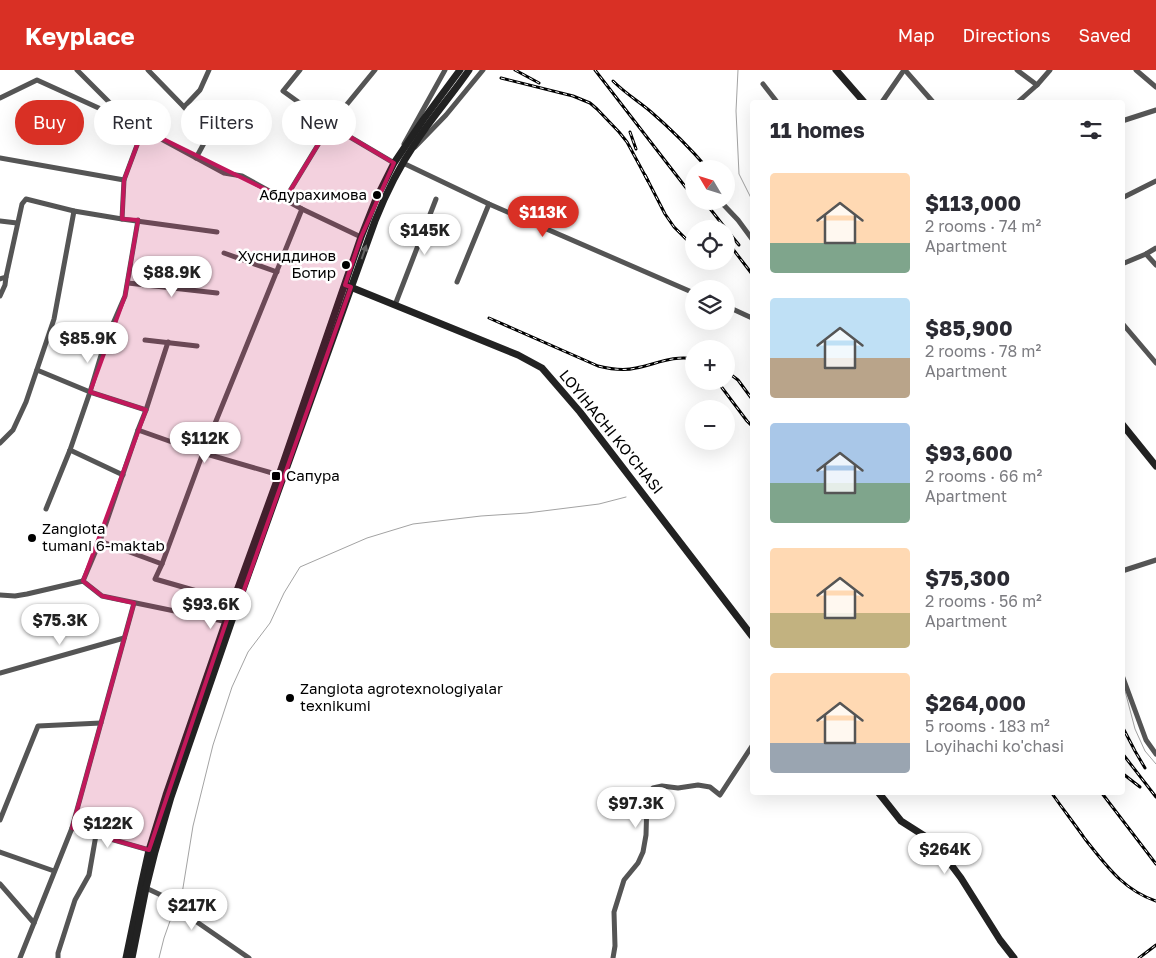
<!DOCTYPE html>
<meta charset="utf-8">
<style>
:root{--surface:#fff;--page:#f2f2f3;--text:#2b2b33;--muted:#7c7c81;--accent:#d93025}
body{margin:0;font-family:"Golos Text",sans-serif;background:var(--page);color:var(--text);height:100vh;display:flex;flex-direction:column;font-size:19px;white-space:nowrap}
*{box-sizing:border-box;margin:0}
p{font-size:16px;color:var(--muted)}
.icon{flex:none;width:28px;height:28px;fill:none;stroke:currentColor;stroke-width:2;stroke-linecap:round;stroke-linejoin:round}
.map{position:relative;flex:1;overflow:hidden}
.side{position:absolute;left:750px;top:30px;width:375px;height:695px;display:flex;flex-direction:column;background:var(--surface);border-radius:5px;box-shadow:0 5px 20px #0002}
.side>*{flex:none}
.top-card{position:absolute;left:15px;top:30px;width:475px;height:45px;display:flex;gap:10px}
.needle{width:32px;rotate:308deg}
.tools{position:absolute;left:685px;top:90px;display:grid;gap:10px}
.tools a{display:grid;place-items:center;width:50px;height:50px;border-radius:50%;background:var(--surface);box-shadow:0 5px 20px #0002;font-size:25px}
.price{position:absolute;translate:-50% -42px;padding:0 11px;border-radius:18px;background:#fff;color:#222;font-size:16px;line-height:32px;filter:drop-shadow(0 1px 2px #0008)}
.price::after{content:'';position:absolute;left:50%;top:30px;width:15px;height:11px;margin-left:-8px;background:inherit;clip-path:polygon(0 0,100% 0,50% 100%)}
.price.selected{background:var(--accent);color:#fff}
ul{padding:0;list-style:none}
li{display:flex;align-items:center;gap:15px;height:125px;padding:0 20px}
li span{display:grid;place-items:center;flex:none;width:140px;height:100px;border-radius:5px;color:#555}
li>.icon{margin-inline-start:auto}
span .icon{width:60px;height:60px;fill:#fffc;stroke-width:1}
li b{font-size:21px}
h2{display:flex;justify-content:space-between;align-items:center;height:60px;padding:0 20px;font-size:21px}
.pill{padding:0 18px;border-radius:22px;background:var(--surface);box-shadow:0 5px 20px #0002;font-size:18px;line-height:45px}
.pill.selected{background:var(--accent);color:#fff}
header{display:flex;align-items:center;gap:30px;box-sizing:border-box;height:70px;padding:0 25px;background:var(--accent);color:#fff}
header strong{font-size:24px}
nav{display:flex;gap:28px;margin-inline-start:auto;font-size:18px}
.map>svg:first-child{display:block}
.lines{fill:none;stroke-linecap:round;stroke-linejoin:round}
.stream{stroke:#a3a3a3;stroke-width:1}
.street{stroke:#555;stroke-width:5}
.secondary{stroke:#222;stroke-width:7}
.rail-casing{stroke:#000;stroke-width:3}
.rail{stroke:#fff;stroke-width:1;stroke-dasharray:4;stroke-linecap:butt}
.oneway{fill:#646464}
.marked{fill:#c2185b;fill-opacity:0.2;stroke:#c2185b;stroke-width:4;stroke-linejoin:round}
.poi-dot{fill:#000;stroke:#fff;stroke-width:2}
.labels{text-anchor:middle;stroke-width:5;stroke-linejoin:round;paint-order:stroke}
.poi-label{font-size:15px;fill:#000;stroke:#fff;text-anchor:start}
.street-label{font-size:15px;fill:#000;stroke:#fff}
</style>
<header>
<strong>Keyplace</strong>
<nav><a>Map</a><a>Directions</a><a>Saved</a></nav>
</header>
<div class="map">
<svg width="1156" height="888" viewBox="0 0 1156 888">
<rect width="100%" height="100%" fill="#fff"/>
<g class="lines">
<g class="stream">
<path d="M738,0L736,41L739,104L752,130"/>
<path d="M1124,617L1135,659L1145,681L1156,694"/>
<path d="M182,824L193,756L213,675L232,617L248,582L270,553L284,523L300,497L367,468L413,454L481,446L527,443L599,434L626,427"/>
<path d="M159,888L164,868L170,851"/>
</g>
<g class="street">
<path d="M77,0L128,51L224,103L242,106L302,139L361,167"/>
<path d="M148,0L184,37"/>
<path d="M300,0L283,21L333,57L394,93"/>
<path d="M905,0L933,32"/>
<path d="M1017,0L1037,15"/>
<path d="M1136,0L1156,17"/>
<path d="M763,14L777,32"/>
<path d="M0,28L37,10L125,50"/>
<path d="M882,32L904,0"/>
<path d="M1018,32L1037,15L1050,0"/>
<path d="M1122,51L1156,40"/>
<path d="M404,74L445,0"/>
<path d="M415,77L446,45L483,0"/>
<path d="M0,88L124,110"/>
<path d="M196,88L209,64L184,37L200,20L209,0"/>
<path d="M403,93L489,134L694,223"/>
<path d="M1122,128L1156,111"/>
<path d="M285,129L330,55L375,0"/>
<path d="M720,131L738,150L752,169"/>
<path d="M122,149L124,110L143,59"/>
<path d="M0,151L17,153"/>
<path d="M224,183L277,202"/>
<path d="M1146,184L1156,195"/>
<path d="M1122,194L1146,184L1156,178"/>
<path d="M0,209L6,207L22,134L26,129L74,141L122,149L217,162"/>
<path d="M457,212L489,134"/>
<path d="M128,213L217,223"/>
<path d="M0,226L5,215L6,207"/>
<path d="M395,235L436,129"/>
<path d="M726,236L752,248"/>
<path d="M1122,253L1156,293"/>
<path d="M145,270L197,276"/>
<path d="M37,300L90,322L146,340"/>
<path d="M138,360L203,383L279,405"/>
<path d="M0,373L13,360L26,332L54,249L74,141"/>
<path d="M70,380L123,405"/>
<path d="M46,439L70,380L90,322L105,272L125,226L138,150"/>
<path d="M100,471L162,494"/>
<path d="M1122,501L1156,490"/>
<path d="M83,511L100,471L138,360L146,340L168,272"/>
<path d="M83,511L102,526L228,552"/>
<path d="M0,525L15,526L27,524L83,511"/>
<path d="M235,532L155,509L162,494L203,383L302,139"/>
<path d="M0,603L124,568"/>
<path d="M1122,605L1146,670L1156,684"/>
<path d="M0,750L38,656L101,653"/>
<path d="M72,758L149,780"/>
<path d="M0,782L54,801"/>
<path d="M0,814L34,853"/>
<path d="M146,818L163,826L194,850L249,888"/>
<path d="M20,888L72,758L134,533"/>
<path d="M58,888V883L75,830L89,805L96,765"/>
<path d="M613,888L615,876L614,842L624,810L638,793L643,782L646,765L647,730L650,721L653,718L662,716L678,718L698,715L710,717L720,725L752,676"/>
</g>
<g class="secondary">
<path d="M836,0L864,32"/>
<path d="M348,216L518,285L542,298L580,342L752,566"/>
<path d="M1122,354L1156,396"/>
<path d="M878,722L901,751L934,772L961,808L1000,870L1014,888"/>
<path d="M126,888L141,816L149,780L166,725L226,551L279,405L361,167L376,129L394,93L423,50L460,0"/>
<path d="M132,888L146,818L155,782L171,727L231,553L375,151C386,123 399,97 416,72C432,47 452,25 469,0"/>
</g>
<defs>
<g id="rail">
<path d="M515,0L539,13"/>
<path d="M595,0L694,128"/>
<path d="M501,8L573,26L590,33L597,39L619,62L627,72L648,111"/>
<path d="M613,11C625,23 638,31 650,41C671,59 690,78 708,99"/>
<path d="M630,62L636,79"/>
<path d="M645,105L665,144L674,157L694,177"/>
<path d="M726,115L729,118"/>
<path d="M704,131L726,159"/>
<path d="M726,159L739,175"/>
<path d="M726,170L752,204"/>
<path d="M489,248L598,296C610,299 624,301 636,298C656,294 674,285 694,289"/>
<path d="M726,301L738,310L752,329"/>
<path d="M717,311L747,351L752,356"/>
<path d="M1122,656L1135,681L1145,698"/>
<path d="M1122,683L1156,727"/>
<path d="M1122,703L1140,717"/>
<path d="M1051,722C1062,738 1074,753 1085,769C1106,795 1123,820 1156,831"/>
<path d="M1101,722L1156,794"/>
<path d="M1139,888L1156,875"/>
</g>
</defs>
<use href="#rail" class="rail-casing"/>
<use href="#rail" class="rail"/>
</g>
<defs><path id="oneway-solid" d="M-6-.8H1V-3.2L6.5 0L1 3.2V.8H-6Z" transform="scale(1.25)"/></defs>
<use class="oneway" href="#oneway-solid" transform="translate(364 182) rotate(-71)"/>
<path class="marked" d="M330,55L394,93L361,167L345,215L351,217L239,534L233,532L149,780L72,758L134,533L102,526L83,511L146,340L90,322L125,226L138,150L122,149L124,110L143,59L285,129Z"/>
<g class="poi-dot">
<circle cx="377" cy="125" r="5"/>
<circle cx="346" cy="195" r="5"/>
<rect x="271" y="401" width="10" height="10" rx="2.5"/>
<circle cx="32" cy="468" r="5"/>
<circle cx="290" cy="628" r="5"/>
</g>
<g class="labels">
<g class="poi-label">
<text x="367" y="130" text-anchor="end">Абдурахимова</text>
<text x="336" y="191" text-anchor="end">Хусниддинов<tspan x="336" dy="17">Ботир</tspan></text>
<text x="286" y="411">Сапура</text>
<text x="42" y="464">Zangiota<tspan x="42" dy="17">tumani 6-maktab</tspan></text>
<text x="300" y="624">Zangiota agrotexnologiyalar<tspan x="300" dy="17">texnikumi</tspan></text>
</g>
<g class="street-label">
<text transform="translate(611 362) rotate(51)" y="5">LOYIHACHI KO'CHASI</text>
</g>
</g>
</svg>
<div class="tools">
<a><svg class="needle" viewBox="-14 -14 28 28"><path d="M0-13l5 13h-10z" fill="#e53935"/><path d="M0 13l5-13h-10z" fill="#7c7c81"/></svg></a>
<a><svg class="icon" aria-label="locate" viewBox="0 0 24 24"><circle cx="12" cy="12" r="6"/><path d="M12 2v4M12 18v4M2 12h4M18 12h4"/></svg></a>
<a><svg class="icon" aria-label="layers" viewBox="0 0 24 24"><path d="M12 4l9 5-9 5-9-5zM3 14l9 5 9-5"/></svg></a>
<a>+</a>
<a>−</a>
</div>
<b class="price selected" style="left:543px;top:168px">$113K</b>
<b class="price" style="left:425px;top:186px">$145K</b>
<b class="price" style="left:172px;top:228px">$88.9K</b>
<b class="price" style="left:88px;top:294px">$85.9K</b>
<b class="price" style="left:205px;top:394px">$112K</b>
<b class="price" style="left:211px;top:560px">$93.6K</b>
<b class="price" style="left:60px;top:576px">$75.3K</b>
<b class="price" style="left:636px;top:759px">$97.3K</b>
<b class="price" style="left:108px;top:779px">$122K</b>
<b class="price" style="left:945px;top:805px">$264K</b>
<b class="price" style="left:192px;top:861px">$217K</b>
<div class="top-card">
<a class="pill selected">Buy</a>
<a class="pill">Rent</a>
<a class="pill">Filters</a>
<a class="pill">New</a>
</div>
<section class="side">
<h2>11 homes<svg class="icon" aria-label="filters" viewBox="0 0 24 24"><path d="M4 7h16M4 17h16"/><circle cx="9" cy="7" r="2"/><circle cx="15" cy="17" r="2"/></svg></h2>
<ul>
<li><span style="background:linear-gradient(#ffd9b3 70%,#7fa58c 0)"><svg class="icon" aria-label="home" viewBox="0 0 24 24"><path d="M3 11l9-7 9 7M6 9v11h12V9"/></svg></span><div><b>$113,000</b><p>2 rooms · 74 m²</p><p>Apartment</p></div></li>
<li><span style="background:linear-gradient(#bfe0f5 60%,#b9a48a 0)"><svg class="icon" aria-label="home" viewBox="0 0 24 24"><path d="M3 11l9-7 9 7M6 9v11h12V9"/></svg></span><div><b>$85,900</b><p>2 rooms · 78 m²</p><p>Apartment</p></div></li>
<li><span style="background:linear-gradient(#a9c7e8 60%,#7fa58c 0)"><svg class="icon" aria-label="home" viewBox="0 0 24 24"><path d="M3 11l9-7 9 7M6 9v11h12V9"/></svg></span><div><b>$93,600</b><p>2 rooms · 66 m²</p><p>Apartment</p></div></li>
<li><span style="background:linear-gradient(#ffd9b3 65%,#c2b280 0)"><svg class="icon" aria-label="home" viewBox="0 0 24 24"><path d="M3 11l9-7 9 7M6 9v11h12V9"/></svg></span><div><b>$75,300</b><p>2 rooms · 56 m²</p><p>Apartment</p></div></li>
<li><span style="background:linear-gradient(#ffd9b3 70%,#9aa5b1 0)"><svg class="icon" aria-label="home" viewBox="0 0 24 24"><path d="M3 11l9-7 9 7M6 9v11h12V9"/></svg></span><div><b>$264,000</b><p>5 rooms · 183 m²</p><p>Loyihachi ko'chasi</p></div></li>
</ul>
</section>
</div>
